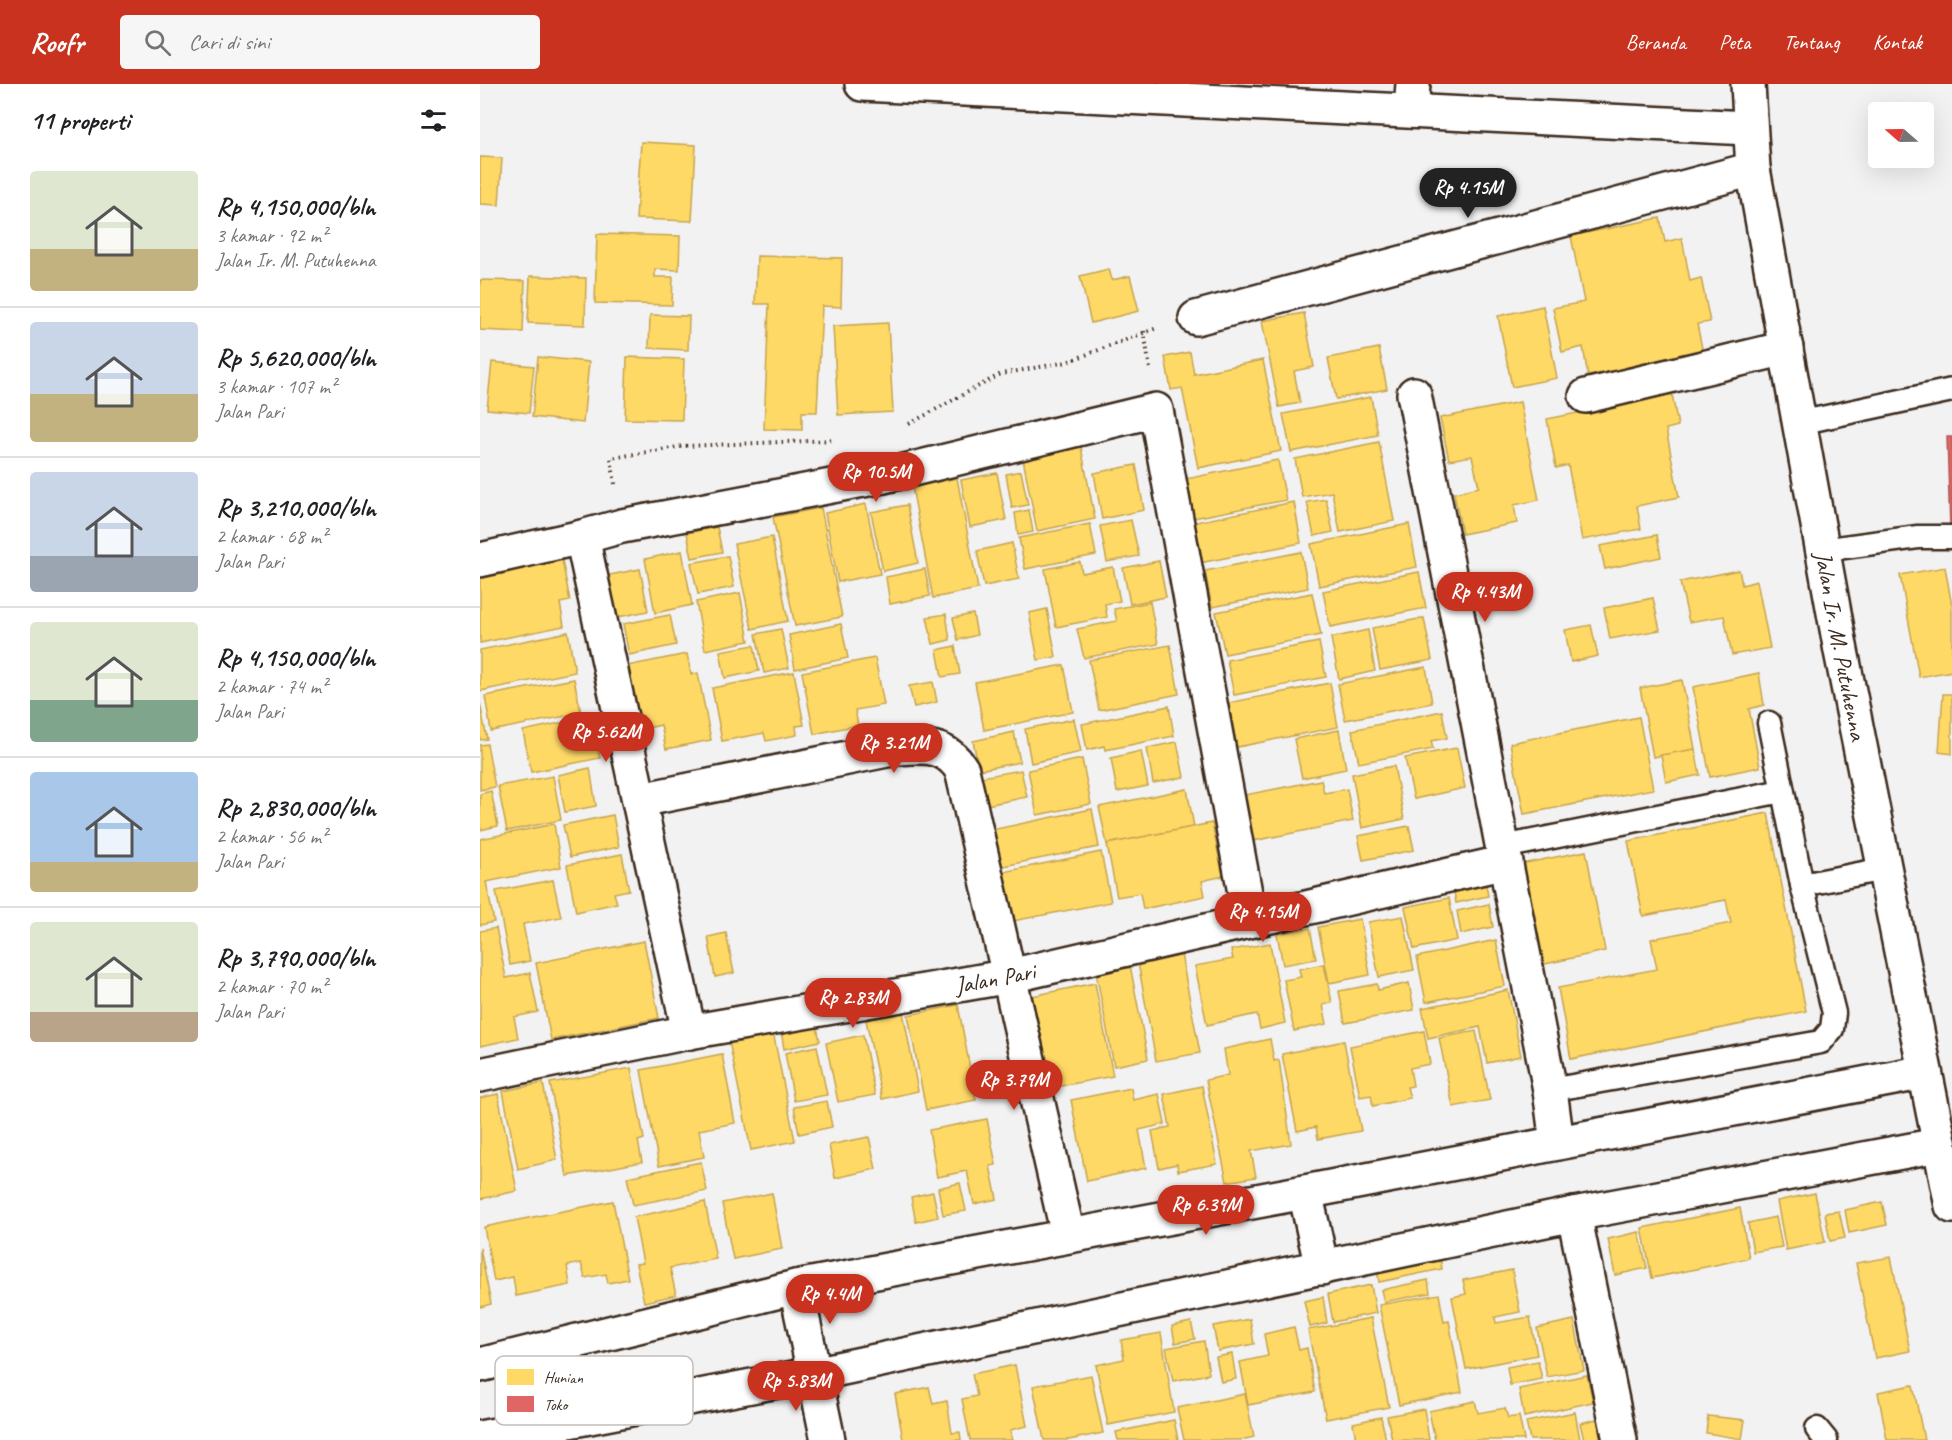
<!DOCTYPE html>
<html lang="id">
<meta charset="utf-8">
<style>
:root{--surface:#fff;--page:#f6f6f6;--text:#202124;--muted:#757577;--line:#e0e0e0;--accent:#c8321e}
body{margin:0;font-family:Caveat,sans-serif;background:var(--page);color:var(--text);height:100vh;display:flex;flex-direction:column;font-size:22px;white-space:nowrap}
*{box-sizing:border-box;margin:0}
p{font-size:20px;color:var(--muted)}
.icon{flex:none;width:33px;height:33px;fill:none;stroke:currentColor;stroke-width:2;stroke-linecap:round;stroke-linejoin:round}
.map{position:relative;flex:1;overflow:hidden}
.panel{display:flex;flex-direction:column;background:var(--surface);width:480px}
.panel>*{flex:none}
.needle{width:39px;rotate:290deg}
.buttons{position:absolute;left:1388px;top:18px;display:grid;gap:12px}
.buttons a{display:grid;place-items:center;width:66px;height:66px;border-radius:6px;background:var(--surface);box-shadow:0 6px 24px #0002;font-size:30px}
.price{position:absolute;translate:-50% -51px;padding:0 14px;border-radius:21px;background:var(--accent);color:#fff;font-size:20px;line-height:39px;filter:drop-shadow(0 2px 3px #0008)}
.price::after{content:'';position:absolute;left:50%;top:36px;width:18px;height:14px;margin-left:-9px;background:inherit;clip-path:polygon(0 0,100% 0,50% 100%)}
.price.current{background:#222;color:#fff}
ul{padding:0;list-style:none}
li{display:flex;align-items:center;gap:18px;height:150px;padding:0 30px}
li+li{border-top:2px solid var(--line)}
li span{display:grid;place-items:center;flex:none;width:168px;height:120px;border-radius:6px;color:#555}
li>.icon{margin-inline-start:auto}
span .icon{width:72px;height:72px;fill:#fffc;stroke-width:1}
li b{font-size:26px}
h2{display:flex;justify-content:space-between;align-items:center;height:72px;padding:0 30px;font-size:26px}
header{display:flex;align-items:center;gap:36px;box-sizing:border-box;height:84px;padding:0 30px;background:var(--accent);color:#fff}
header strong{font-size:28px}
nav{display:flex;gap:33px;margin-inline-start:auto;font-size:21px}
.search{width:420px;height:54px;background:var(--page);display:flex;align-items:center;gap:15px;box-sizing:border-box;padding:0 21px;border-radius:6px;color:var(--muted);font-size:22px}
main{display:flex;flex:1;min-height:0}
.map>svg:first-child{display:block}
.homes{fill:#ffd966;stroke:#c4a450;stroke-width:1.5}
.shops{fill:#e06666;stroke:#ae5450;stroke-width:1.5}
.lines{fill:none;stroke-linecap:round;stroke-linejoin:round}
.service-casing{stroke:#3b2a1e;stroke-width:27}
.minor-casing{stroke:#3b2a1e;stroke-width:38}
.trunk-casing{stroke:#3b2a1e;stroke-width:38}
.path{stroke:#3b2a1e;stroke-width:4;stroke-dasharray:1.5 4.5;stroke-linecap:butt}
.service{stroke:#fff;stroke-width:22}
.minor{stroke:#fff;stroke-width:33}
.trunk{stroke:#fff;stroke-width:33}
.labels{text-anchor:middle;stroke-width:6;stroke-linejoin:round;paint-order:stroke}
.street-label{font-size:24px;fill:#3b2a1e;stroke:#fff}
.key{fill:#fff;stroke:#c4bfbc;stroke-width:1.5}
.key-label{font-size:16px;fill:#3b2a1e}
</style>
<header>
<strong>Roofr</strong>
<div class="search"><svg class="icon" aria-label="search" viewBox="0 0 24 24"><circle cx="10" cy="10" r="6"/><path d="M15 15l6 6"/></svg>Cari di sini</div>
<nav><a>Beranda</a><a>Peta</a><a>Tentang</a><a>Kontak</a></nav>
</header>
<main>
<section class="panel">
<h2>11 properti<svg class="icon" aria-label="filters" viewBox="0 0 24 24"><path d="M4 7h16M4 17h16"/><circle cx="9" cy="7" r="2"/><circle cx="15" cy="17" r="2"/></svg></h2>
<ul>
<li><span style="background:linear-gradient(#dfe7d0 65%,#c2b280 0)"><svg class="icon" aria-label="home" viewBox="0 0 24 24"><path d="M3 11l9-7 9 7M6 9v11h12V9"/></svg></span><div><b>Rp 4,150,000/bln</b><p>3 kamar · 92 m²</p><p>Jalan Ir. M. Putuhenna</p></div></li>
<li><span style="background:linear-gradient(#c9d6e8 60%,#c2b280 0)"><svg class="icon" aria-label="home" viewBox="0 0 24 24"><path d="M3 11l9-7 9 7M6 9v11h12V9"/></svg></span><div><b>Rp 5,620,000/bln</b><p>3 kamar · 107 m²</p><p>Jalan Pari</p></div></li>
<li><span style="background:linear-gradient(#c9d6e8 70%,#9aa5b1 0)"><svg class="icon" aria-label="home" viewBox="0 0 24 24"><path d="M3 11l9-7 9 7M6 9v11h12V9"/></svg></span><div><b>Rp 3,210,000/bln</b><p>2 kamar · 68 m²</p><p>Jalan Pari</p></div></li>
<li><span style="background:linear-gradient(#dfe7d0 65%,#7fa58c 0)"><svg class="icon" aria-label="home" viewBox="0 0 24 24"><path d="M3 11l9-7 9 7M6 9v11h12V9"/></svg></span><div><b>Rp 4,150,000/bln</b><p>2 kamar · 74 m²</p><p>Jalan Pari</p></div></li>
<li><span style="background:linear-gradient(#a9c7e8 75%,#c2b280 0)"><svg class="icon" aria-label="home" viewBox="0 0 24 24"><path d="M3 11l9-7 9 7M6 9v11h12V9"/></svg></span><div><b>Rp 2,830,000/bln</b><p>2 kamar · 56 m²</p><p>Jalan Pari</p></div></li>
<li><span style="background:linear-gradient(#dfe7d0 75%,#b9a48a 0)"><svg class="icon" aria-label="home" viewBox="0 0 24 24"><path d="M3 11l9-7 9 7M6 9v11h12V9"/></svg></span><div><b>Rp 3,790,000/bln</b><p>2 kamar · 70 m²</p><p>Jalan Pari</p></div></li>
</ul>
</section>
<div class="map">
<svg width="1472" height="1356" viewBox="0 0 1472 1356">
<rect width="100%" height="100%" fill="#f3f2f2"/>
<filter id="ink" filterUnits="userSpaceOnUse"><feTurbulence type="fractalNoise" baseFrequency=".0167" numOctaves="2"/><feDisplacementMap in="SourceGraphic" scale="12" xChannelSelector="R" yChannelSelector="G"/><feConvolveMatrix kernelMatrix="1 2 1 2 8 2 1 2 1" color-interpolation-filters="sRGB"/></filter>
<g filter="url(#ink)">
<g class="homes">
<path d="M161,58L216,61L212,137L156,135Z"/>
<path d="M0,73L22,74L19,121L0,120Z"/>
<path d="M1180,134L1185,158L1202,154L1210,197L1221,194L1230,238L1217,240L1223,269L1108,292L1103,263L1082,268L1073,224L1104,218L1091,152Z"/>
<path d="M117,150L200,152L199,186L175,185V193H193L192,221L115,219Z"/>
<path d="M277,172L362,174L361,223L342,222L337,328H322V346L284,345L289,220H275Z"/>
<path d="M629,185L632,196L650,192L659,227L611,239L600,192Z"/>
<path d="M50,192L106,194L105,241L48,239Z"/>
<path d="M0,196L45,197L43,248L0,246Z"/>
<path d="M1063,222L1077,294L1032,303L1018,232Z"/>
<path d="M824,229L834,283L814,287L820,319L799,323L782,237Z"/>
<path d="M170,231L209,232L208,266L169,264Z"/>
<path d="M408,239L413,328L358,331L353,242Z"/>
<path d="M899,264L907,305L856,315L848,274Z"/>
<path d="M710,268L714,290L783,276L801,367L718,384L702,304L691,306L685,273Z"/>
<path d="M58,273L109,278L103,339L52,333Z"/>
<path d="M147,273L204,275L202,336L145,335Z"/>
<path d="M12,278L54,282L49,329L7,325Z"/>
<path d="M1192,310L1198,342L1186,345L1199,413L1157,422L1161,445L1102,456L1088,381L1076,384L1067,335Z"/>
<path d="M891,313L898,351L811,368L803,330Z"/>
<path d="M1040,318L1059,416L1034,421L1037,439L982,450L974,409L999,403L992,372L969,376L960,334Z"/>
<path d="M899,358L914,437L860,448L852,408L822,413L815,375Z"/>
<path d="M601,363L615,435L557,447L543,375Z"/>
<path d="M798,376L806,416L708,435L701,396Z"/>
<path d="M656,381L664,426L622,435L614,389Z"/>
<path d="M541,387L548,421L532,424L526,390Z"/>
<path d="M517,389L526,436L490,443L481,396Z"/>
<path d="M477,394L498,505L453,514L432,403Z"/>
<path d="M846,415L853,448L834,452L827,418Z"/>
<path d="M814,418L821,459L719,479L711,439Z"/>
<path d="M386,420L400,490L358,498L345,429Z"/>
<path d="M427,421L438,479L403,487L391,428Z"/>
<path d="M341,424L362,533L315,542L293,433Z"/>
<path d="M549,426L553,448L538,451L535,429Z"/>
<path d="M651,436L659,472L627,478L620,442Z"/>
<path d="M610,440L616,471L545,485L539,454Z"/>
<path d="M929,440L937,483L839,502L831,460Z"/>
<path d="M237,443L242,468L212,474L207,449Z"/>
<path d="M1177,451L1181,473L1125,485L1120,462Z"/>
<path d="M292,453L308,537L272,545L254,460Z"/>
<path d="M532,459L539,495L504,502L497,467Z"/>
<path d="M80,466L90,517L80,519L84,542L0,559V491Z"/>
<path d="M202,467L212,521L175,529L165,475Z"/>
<path d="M821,468L828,504L732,523L725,487Z"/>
<path d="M248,472L254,503L218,510L211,479Z"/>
<path d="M679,477L686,513L650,520L643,484Z"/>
<path d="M600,478L602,489L633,483L640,517L625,520L627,533L576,543L565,485Z"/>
<path d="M1465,483L1472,522V587L1439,593L1420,491Z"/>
<path d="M160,485L168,527L128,535L120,493Z"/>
<path d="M445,485L450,512L410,520L406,493Z"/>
<path d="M1259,486L1262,501L1277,497L1290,564L1252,571L1244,532L1209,538L1200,498Z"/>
<path d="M939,488L946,524L850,543L843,507Z"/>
<path d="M260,509L269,557L225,566L216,518Z"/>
<path d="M832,509L841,551L745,570L736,528Z"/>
<path d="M1173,514L1180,546L1130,555L1124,524Z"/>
<path d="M670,518L678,560L604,574L597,545L637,537L634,525Z"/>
<path d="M567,525L576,573L558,576L549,529Z"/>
<path d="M466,530L470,556L453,560L447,533Z"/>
<path d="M493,530L497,551L478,556L473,534Z"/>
<path d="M190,531L196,561L149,571L143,540Z"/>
<path d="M944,534L952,576L900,586L892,544Z"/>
<path d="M361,540L368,574L315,585L309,551Z"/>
<path d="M1111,541L1118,572L1091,578L1085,546Z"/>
<path d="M301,545L309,584L284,589L276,550Z"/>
<path d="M888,546L895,587L859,595L851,554Z"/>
<path d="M88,548L95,588L0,607V566Z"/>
<path d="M839,558L846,593L754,611L747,576Z"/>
<path d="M274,561L279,587L245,594L240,567Z"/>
<path d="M690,561L699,610L619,626L609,576Z"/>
<path d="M475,562L480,590L462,593L457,566Z"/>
<path d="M207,570L211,590L218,589L231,656L186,665L181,641L159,646L147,582Z"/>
<path d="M395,574L404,621L375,626L378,641L334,650L322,588Z"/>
<path d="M584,581L593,628L504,646L495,598Z"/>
<path d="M946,583L952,619L865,636L858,600Z"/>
<path d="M314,588L324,641L316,642L317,651L286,657L284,649L242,657L232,604Z"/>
<path d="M1279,589L1284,621L1269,625L1280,683L1230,693L1213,603Z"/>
<path d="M94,595L101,629L11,647L5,612Z"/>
<path d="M1202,596L1215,665L1173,673L1160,604Z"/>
<path d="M453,598L457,618L434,623L429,602Z"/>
<path d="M850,599L858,643L757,663L748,619Z"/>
<path d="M1463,610H1472V670L1459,668Z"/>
<path d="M0,619L7,655L0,656Z"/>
<path d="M689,622L694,652L625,666L624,662L607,666L602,640Z"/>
<path d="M962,627L967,654L951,657L953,665L879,679L872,646Z"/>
<path d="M112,632L120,674L51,688L43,647Z"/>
<path d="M1159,633L1173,705L1044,730L1030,659Z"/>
<path d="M594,635L601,668L551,679L545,645Z"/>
<path d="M859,646L866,685L822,694L814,655Z"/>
<path d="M534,648L540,678L499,686L493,657Z"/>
<path d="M697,658L704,693L673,699L667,664Z"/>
<path d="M7,660L15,703L0,706V661Z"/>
<path d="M977,664L985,704L934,715L925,674Z"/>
<path d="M1215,665L1220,691L1186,698L1181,671Z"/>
<path d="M661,667L668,702L637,708L631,674Z"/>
<path d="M602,675L611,720L557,731L548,686Z"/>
<path d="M914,682L924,735L882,744L872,690Z"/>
<path d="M110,684L116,722L85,728L78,691Z"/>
<path d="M541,686L547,713L506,721L501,693Z"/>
<path d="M73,692L81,736L27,747L18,702Z"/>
<path d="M841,696L844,709L867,705L873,737L773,757L765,711Z"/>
<path d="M707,705L714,743L627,760L619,723Z"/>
<path d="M11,707L18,742L0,746V710Z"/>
<path d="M612,725L619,763L518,783L511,746Z"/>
<path d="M1288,729L1326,927L1091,975L1078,904L1177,885L1171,855L1251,839L1246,816L1163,832L1148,757Z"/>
<path d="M133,731L139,763L90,773L83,741Z"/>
<path d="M732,739L743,792L722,797L725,812L663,825L660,809L637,813L627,760Z"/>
<path d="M74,740L81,783L6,798L14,838L0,841V755Z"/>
<path d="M929,742L934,766L883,776L878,752Z"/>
<path d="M1106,767L1125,867L1060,881L1041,780Z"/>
<path d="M621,768L631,818L528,838L518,789Z"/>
<path d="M142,770L149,806L134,809L137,819L96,828L87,781Z"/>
<path d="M73,796L81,833L43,840L50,877L30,881L16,807Z"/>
<path d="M1005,796L1008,812L976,819L973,802Z"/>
<path d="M969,814L977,856L934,865L925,823Z"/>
<path d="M1009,820L1013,843L981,850L977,827Z"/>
<path d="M923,832L934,886L899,893L888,838Z"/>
<path d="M880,835L890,891L849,899L838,843Z"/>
<path d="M16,844L26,894L50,889L58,928L34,933L38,954L0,962V847Z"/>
<path d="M830,844L836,875L803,881L797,850Z"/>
<path d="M246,849L254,889L235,893L228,853Z"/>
<path d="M1016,856L1025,902L946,918L937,873Z"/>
<path d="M164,857L179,934L71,956L56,879Z"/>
<path d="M790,859L805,939L780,945L777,930L727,941L715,882L753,875L751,866Z"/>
<path d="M700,865L720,969L676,977L657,873Z"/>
<path d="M649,876L668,975L634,982L615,883Z"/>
<path d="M844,880L852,919L843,921L847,940L814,947L804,896L821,893L819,885Z"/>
<path d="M615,899L633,992L565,1005L547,913Z"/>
<path d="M929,899L934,926L865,939L859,907L897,900L898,906Z"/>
<path d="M1028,906L1041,972L1007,979L1000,943L948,954L942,924Z"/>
<path d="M478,921L496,1016L446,1026L428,931Z"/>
<path d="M423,928L438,1007L402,1015L386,936Z"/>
<path d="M336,939L340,957L304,965L301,946Z"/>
<path d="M944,947L950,980L930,984L933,1002L927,1003L930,1014L893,1022L891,1011L880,1013L870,962Z"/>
<path d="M996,947L1010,1016L973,1023L959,954Z"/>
<path d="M293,948L315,1057L271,1066L249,957Z"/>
<path d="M383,951L395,1011L358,1018L346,959Z"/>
<path d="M790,955L794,977L799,976L811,1060L771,1067L776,1093L747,1098L726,996L748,991L744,965Z"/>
<path d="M864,957L881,1047L838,1055L836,1043L817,1047L802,970Z"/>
<path d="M337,962L347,1011L314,1017L305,969Z"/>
<path d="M242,970L255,1039L219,1046L224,1073L179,1082L161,986Z"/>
<path d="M151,984L164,1055L158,1057L162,1078L87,1092L70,999Z"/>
<path d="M63,999L77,1076L38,1085L23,1007Z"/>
<path d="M722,1002L737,1080L698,1087L697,1080L679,1084L672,1047L690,1043L684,1010Z"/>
<path d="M651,1004L653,1016L679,1010L685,1040L659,1046L666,1084L607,1097L591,1016Z"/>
<path d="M18,1010L37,1107L0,1115V1014Z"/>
<path d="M347,1017L352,1043L319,1050L314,1023Z"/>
<path d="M507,1035L516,1081L510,1082L517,1115L494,1120L487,1087L457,1093L449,1046Z"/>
<path d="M389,1053L396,1085L355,1094L349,1061Z"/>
<path d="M221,1078L227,1107L153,1121L147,1093Z"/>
<path d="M480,1099L486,1127L463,1131L458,1104Z"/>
<path d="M453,1108L458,1133L436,1138L431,1113Z"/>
<path d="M292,1109L302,1165L253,1175L242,1119Z"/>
<path d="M1335,1109L1345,1158L1306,1166L1297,1117Z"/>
<path d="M133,1117L148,1195L128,1199L126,1190L105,1194L101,1179L87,1182L90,1201L36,1212L33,1193L14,1197L4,1143Z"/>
<path d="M225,1118L236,1175L190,1184L196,1211L164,1218L156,1180L163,1179L154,1133Z"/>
<path d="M1402,1118L1407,1141L1369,1149L1365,1126Z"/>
<path d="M1260,1124L1269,1174L1172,1194L1162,1144Z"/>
<path d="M1359,1127L1365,1154L1350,1157L1345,1129Z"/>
<path d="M1296,1133L1302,1163L1273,1168L1268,1139Z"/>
<path d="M1159,1148L1167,1184L1135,1191L1128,1155Z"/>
<path d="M0,1164L11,1220L0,1223Z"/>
<path d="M959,1167L962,1185L899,1198L896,1179Z"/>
<path d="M1411,1173L1430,1267L1395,1274L1376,1179Z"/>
<path d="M1032,1186L1040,1228L1015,1233L1016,1239L1050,1233L1057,1271L986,1285L972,1213L986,1210L983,1196Z"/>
<path d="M948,1196L950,1209L904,1218L901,1206Z"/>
<path d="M891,1201L896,1229L853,1238L848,1210Z"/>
<path d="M959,1210L964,1238L969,1237L982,1308L919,1321L899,1221Z"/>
<path d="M843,1213L847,1239L830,1243L824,1217Z"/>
<path d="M891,1234L909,1323L846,1335L828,1246Z"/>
<path d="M770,1235L774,1260L738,1267L733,1242Z"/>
<path d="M1094,1236L1104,1286L1067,1293L1057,1244Z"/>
<path d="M711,1238L715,1255L695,1259L692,1242Z"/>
<path d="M814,1243L819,1266L827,1264L835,1308L768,1321L760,1278L788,1272L784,1250Z"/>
<path d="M681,1249L694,1328L628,1341L616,1281L644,1275L641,1256Z"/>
<path d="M724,1257L729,1290L693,1297L686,1264Z"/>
<path d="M752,1270L756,1295L741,1298L736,1273Z"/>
<path d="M1058,1277L1062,1295L1030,1301L1027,1283Z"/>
<path d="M535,1281L547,1342L530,1346L532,1356H490L482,1315L497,1312L492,1290Z"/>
<path d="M611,1291L623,1349L589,1356H564L553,1302Z"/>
<path d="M1107,1291L1113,1318L1044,1333L1039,1305Z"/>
<path d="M1433,1301L1444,1356H1407L1398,1308Z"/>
<path d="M449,1303L453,1320L467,1317L472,1349L480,1348L481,1356H423L415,1310Z"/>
<path d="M765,1310L774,1353L761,1356H704L697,1324Z"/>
<path d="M995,1317L998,1329L1025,1324L1028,1334L1039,1332L1044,1356H955L949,1327Z"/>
<path d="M944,1325L949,1356H912L907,1332Z"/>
<path d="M1095,1328L1100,1356H1050L1046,1338Z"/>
<path d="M1228,1332L1265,1336L1262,1355L1226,1349Z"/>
<path d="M901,1333L906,1356H876L873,1339Z"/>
<path d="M1117,1335L1121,1356H1104L1100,1339Z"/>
<path d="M694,1336L698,1356H638L636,1348Z"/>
</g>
<path class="shops" d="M1467,353H1472V444H1470Z"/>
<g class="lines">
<defs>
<g id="service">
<path d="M1319,339L1472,306"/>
<path d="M1342,466L1438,453H1472"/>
<path d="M1023,763L1302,707"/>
<path d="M1322,801L1404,785"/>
<path d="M1070,1006L1341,958L1352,945L1354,929L1322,801L1289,639"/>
<path d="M1337,1345L1346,1356"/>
</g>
<g id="minor">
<path d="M382,0L1268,44"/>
<path d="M931,27L933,0"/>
<path d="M716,234L1273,85"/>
<path d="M934,310L1070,1006L1077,1059"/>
<path d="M1106,312L1306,264"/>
<path d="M102,453L142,442L404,392L676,326L770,836"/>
<path d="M0,476L102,453L209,948"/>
<path d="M160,716L417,664C444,662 466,660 482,686L588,1151"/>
<path id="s1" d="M0,991L209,948L530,892L1026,778"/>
<path d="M825,1108L842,1184"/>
<path d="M1094,1130L1140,1356"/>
<path d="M316,1203L348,1356"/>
<path d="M0,1281L316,1203L825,1108L1445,988"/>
<path d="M0,1354L334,1290L1094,1130L1458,1061"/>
</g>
<g id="trunk">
<path id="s2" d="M1268,0L1273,85L1361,567L1472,1122"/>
</g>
</defs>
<use href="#service" class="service-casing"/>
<use href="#minor" class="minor-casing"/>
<use href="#trunk" class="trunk-casing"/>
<g class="path">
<path d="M664,247L670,285"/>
<path d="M429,340L521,290L587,278L677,244"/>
<path d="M135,400L131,374L204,362L355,356"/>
</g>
<use href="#service" class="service"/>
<use href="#minor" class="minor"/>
<use href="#trunk" class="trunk"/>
</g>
</g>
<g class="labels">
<g class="street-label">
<text dy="8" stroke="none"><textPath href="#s2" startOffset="570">Jalan Ir. M. Putuhenna</textPath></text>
<text dy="8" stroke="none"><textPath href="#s1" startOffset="524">Jalan Pari</textPath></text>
</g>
</g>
<rect x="15" y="1272" width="198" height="69" rx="9" class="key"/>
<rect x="27" y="1285" width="27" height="16" fill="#ffd966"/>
<rect x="27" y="1312" width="27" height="16" fill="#e06666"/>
<g class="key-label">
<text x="64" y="1299">Hunian</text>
<text x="64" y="1326">Toko</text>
</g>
</svg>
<div class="buttons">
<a><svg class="needle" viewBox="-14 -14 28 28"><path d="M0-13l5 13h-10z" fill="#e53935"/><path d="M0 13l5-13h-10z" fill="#757577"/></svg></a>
</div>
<b class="price current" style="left:988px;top:135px">Rp 4.15M</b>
<b class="price" style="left:396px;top:419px">Rp 10.5M</b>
<b class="price" style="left:1005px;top:539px">Rp 4.43M</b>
<b class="price" style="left:126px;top:679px">Rp 5.62M</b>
<b class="price" style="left:414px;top:690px">Rp 3.21M</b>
<b class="price" style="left:783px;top:859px">Rp 4.15M</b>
<b class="price" style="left:373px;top:945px">Rp 2.83M</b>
<b class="price" style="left:534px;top:1027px">Rp 3.79M</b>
<b class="price" style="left:726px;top:1152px">Rp 6.39M</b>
<b class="price" style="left:350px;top:1241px">Rp 4.4M</b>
<b class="price" style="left:316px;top:1328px">Rp 5.83M</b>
</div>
</main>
